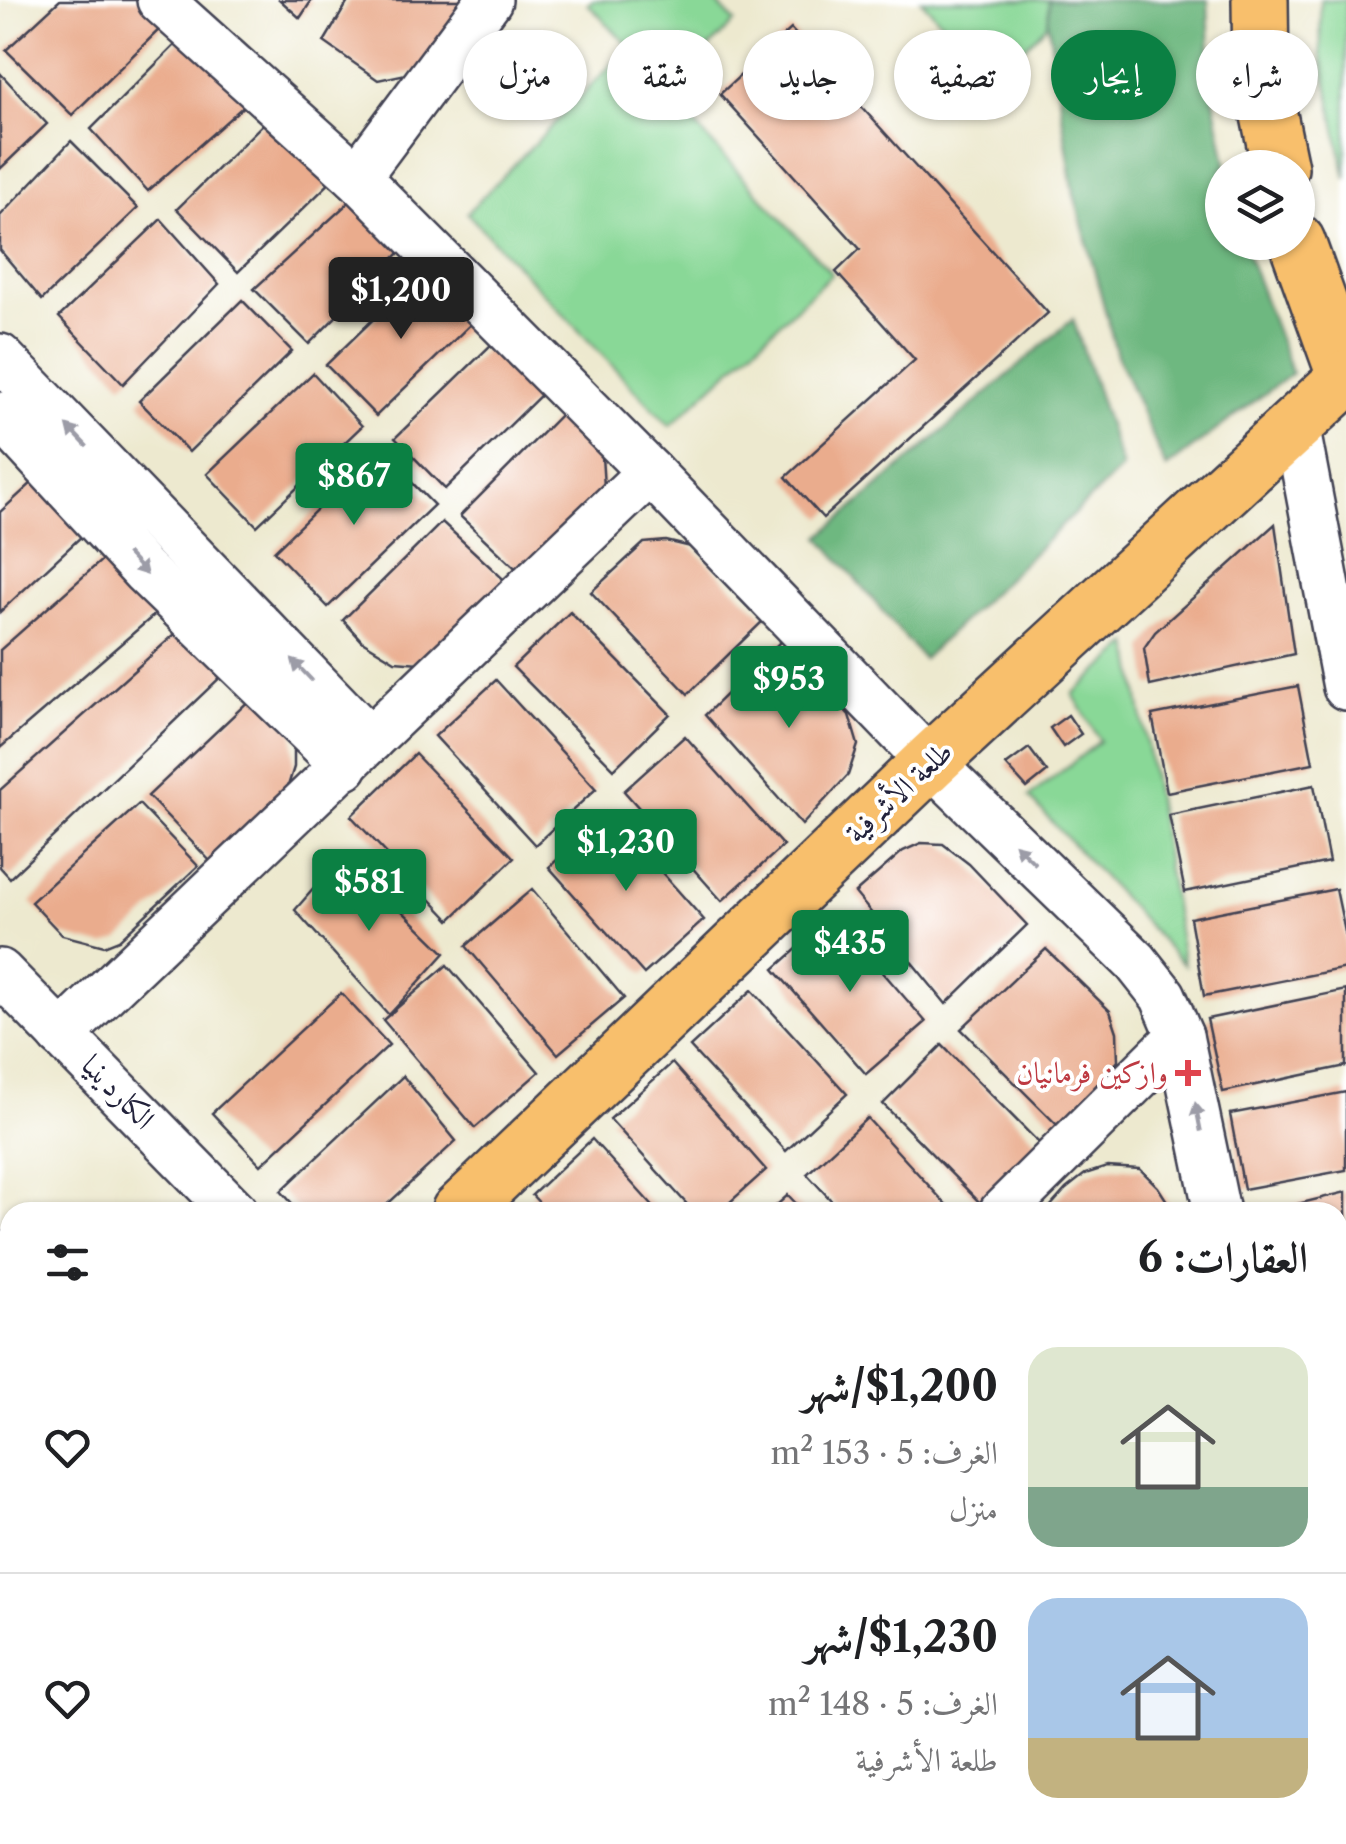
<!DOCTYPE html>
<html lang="ar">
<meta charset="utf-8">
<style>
:root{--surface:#fff;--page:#f6f6f6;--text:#202124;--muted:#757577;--line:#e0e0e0;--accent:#0b8043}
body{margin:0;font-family:"Libre Caslon Text",Amiri,serif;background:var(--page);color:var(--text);direction:rtl;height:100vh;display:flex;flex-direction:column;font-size:38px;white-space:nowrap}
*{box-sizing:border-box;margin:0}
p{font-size:32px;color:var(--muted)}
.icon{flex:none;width:55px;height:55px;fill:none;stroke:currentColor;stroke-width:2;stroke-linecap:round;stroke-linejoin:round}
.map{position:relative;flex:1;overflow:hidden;direction:ltr}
.side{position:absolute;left:0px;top:1202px;width:1348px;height:642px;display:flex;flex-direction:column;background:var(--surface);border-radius:30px 30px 0 0;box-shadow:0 2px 8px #0004;direction:rtl}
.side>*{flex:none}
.hud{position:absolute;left:30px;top:30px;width:1288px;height:90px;direction:rtl;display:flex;gap:20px}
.fabs{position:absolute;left:1205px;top:150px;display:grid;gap:20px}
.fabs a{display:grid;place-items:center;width:110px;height:110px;border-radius:50%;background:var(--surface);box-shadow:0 2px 8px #0004;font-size:50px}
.price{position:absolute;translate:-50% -85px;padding:0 22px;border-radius:10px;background:var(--accent);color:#fff;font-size:32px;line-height:65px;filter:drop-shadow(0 2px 5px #0008)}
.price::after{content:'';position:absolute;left:50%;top:60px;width:30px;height:22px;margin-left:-15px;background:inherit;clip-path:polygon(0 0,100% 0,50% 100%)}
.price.active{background:#222;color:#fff}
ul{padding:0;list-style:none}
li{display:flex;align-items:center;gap:30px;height:250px;padding:0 40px}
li+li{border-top:2px solid var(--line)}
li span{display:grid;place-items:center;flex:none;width:280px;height:200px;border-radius:30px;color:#555}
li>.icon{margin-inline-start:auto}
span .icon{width:120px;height:120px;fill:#fffc;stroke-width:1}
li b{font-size:42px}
h2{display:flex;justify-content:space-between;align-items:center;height:120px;padding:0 40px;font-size:42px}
.tag{padding:0 35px;border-radius:45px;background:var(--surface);box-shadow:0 2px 8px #0004;font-size:35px;line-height:90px}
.tag.active{background:var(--accent);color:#fff}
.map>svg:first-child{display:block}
.built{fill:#f6d2c3}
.green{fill:#89d897;stroke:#567d69;stroke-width:2.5}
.forest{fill:#6eb880;stroke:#486d5e;stroke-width:2.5}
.building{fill:#eaac8d}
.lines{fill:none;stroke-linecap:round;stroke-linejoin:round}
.minor-casing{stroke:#404051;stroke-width:50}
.major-casing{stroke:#404051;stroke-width:60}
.minor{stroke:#fff;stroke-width:45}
.major{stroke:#f8bf6c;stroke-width:55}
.oneway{fill:#9c9ca7}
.health-dot{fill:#e0444e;stroke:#fff;stroke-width:4}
.labels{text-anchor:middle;stroke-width:8;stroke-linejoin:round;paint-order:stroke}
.street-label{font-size:30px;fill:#22223b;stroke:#fff}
.health-label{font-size:30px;fill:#be3a42;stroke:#fff;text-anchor:end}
</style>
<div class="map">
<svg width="1346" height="1844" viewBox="0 0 1346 1844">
<rect width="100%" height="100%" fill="#fff"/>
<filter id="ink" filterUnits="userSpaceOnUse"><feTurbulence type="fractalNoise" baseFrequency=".01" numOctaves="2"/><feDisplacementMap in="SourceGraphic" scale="20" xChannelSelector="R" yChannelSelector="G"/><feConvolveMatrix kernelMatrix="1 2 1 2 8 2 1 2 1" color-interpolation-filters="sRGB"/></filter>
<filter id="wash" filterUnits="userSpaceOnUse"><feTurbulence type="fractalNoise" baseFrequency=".0048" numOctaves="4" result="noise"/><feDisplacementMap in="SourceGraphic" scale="40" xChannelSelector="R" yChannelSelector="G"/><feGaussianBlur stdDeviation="2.25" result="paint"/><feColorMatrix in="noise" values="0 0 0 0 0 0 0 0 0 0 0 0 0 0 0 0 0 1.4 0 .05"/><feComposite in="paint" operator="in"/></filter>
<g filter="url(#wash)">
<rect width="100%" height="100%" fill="#ede9cf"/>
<path class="built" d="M292,1835H615L616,1844H296Z"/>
<g class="green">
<path d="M593,0H713L735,22L669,87L588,4Z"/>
<path d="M921,0H1049L1048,23L995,79Z"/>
<path d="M1320,0H1346V179L1321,54Z"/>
<path d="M626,50L832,274L670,426L467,213Z"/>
<path d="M1130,644L1184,965L1029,797L1100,741L1073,694Z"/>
</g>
<g class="forest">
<path d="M1049,0H1208L1211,84L1227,167L1222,168V242L1243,243L1292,373L1166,468L1117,355L1074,194L1048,23Z"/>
<path d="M1073,319L1122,468L923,659L820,537Z"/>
</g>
<g id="blocks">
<g class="building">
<path d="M60,0H148L170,19L72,115L6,50Z"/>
<path d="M280,0H312L300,18Z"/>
<path d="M349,0H472L425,70L378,80L324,42Z"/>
<path d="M791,29L1048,313L823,518L786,477L915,360L836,272L860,249L720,94Z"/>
<path d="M185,35L255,96L148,191L91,129Z"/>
<path d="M0,73L47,124L0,169Z"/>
<path d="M274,113L340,173L238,272L177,209Z"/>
<path d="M71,141L138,208L42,300L0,250V216Z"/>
<path d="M359,193L410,242L309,344L254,289Z"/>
<path d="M161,219L219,284L123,384L59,317Z"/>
<path d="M426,268L475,320L376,416L326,365Z"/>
<path d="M242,300L292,351L189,452L139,401Z"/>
<path d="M497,339L546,390L445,489L395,438Z"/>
<path d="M313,373L362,426L257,526L207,474Z"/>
<path d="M565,410L602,456L604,487L528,580L460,516Z"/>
<path d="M379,449L434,505L328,607L274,551Z"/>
<path d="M46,470L96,523L0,612V512Z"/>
<path d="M442,522L513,588L432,664L395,661L362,641L343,620Z"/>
<path d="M1275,524L1294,654L1150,686L1144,648L1155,632Z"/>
<path d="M666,541L691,547L766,618L688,694L591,592L644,543Z"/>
<path d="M120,544L167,604L0,748V650Z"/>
<path d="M570,612L670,714L614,769L513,667Z"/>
<path d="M184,626L228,670L10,878L0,867V790Z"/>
<path d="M782,640L849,715L858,745L848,775L802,825L705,715Z"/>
<path d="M496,680L596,789L535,845L435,736Z"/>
<path d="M1298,686L1313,763L1167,792L1152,715Z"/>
<path d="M257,693L294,733V767L288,786L213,864L148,796Z"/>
<path d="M1068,715L1081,734L1063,747L1050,728Z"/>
<path d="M685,736L783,846L722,901L624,791Z"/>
<path d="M1029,748L1047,772L1027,788L1006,765Z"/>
<path d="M415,754L514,858L450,920L351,816Z"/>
<path d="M1314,785L1329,862L1185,892L1169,815Z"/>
<path d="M139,804L198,866L119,940L104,946L62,935L31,902Z"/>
<path d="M609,813L704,920L644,974L549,867Z"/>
<path d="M921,843L943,844L969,864L1027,925L946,1004L855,893L903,851Z"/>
<path d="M344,854L445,953L389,1015L295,910Z"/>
<path d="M532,889L624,998L558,1054L466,946Z"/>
<path d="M1336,889L1346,937V968L1204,996L1190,918Z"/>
<path d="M834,916L926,1022L866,1074L774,969Z"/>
<path d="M1046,949L1110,1011L1117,1032L1118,1061L1059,1127L961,1029Z"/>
<path d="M447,965L539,1072L475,1128L383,1020Z"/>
<path d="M752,990L847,1094L786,1151L690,1047Z"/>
<path d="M1346,990V1066L1223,1092L1207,1019Z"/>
<path d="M341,993L389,1045L261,1165L212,1113Z"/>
<path d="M942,1045L1043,1147L983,1206L883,1104Z"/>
<path d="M672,1063L766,1170L719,1212H694L610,1119Z"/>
<path d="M403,1076L456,1141L379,1212H300L281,1191Z"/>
<path d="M1346,1092V1170L1244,1189L1230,1114Z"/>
<path d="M867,1118L953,1212H842L807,1174Z"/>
<path d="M592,1139L658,1212H548L532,1195Z"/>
<path d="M1107,1167L1140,1169L1158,1187L1174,1212H1050L1049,1208L1066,1189L1085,1174Z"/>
<path d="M1346,1192V1265L1338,1267V1212H1265Z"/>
<path d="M788,1195L804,1212H769Z"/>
<path d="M0,1231L10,1234V1403L0,1400Z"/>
<path d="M1346,1289V1364L1338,1366V1291Z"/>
<path d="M1346,1392V1463L1338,1465V1394Z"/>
<path d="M1346,1490V1570L1338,1572V1492Z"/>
<path d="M0,1554L10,1565V1608L0,1617Z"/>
<path d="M1346,1592V1664H1344L1338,1632V1594Z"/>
<path d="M10,1707V1835H186L195,1844H0V1718Z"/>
<path d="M689,1835H823L826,1844H689Z"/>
<path d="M840,1835H957L959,1844H842Z"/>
<path d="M1027,1835H1134L1137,1844H1013L1011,1839Z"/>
<path d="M1276,1835H1294L1296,1844H1242Z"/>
</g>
</g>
</g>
<g filter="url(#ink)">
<use href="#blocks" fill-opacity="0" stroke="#404051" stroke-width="2.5"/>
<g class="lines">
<defs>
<g id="minor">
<path d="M160,0L357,177L650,472L930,762L1136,962L1163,996L1180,1036L1217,1212"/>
<path d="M357,177L489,0"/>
<path d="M0,357L370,740"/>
<path d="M0,415L144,571L345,766"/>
<path d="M1296,425L1346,687"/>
<path d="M0,972L235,1212"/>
<path d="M61,1035L650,472"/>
<path d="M1002,1212L1180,1036"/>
<path d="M0,1534L10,1545"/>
<path d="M230,1835L234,1844"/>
<path d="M645,1835L646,1844"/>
<path d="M991,1835L993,1844"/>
<path d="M1335,1835L1337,1844"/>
</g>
<g id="major">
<path d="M1260,0L1261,77L1280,168"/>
<path d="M1297,242L1346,378"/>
<path d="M459,1212L930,762L1346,378"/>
<path d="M0,1647L10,1637"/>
</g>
</defs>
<use href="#minor" class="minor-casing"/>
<use href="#major" class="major-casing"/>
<use href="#minor" class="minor"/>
<use href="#major" class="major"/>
</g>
<defs><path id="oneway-solid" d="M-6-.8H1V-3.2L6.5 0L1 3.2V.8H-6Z" transform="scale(2.5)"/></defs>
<g class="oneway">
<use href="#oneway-solid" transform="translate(77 436) rotate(-134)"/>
<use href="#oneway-solid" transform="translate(137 564) rotate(47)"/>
<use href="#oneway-solid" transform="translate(302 670) rotate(-134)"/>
<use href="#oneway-solid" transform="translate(1025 854) rotate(-136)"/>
<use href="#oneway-solid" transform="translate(1198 1117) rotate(-101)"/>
</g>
</g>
<path class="health-dot" d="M1183 1058h10v10h10v10h-10v10h-10v-10h-10v-10h10z"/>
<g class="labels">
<g class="street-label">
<text transform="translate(899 792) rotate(-43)" y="10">طلعة الأشرفية</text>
<text transform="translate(118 1092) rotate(46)" y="10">الكاردينيا</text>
</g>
<g class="health-label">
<text x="1168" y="1083">وازكين فرمانيان</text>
</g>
</g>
</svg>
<div class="fabs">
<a><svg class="icon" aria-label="layers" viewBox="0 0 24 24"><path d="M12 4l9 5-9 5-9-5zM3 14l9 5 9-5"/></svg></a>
</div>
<b class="price active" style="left:401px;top:342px">$1,200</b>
<b class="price" style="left:354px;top:528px">$867</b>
<b class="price" style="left:789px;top:731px">$953</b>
<b class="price" style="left:626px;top:894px">$1,230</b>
<b class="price" style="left:369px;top:934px">$581</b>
<b class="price" style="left:850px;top:995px">$435</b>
<div class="hud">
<a class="tag">شراء</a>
<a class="tag active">إيجار</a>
<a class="tag">تصفية</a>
<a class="tag">جديد</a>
<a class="tag">شقة</a>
<a class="tag">منزل</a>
</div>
<section class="side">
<h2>العقارات: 6<svg class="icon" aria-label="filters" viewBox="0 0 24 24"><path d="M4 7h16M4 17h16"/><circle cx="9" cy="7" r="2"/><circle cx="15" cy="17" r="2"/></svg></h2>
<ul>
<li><span style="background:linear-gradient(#dfe7d0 70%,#7fa58c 0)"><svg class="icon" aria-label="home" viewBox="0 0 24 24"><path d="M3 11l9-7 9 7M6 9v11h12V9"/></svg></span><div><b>$1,200/شهر</b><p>الغرف: 5 · 153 m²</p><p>منزل</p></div><svg class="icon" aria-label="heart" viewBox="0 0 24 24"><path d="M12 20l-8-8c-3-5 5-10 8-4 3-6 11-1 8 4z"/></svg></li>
<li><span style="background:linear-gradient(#a9c7e8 70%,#c2b280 0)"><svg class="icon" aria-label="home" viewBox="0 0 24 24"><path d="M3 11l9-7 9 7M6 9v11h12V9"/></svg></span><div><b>$1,230/شهر</b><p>الغرف: 5 · 148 m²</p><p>طلعة الأشرفية</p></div><svg class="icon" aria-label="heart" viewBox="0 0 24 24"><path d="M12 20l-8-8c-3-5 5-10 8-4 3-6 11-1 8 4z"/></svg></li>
</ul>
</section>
</div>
